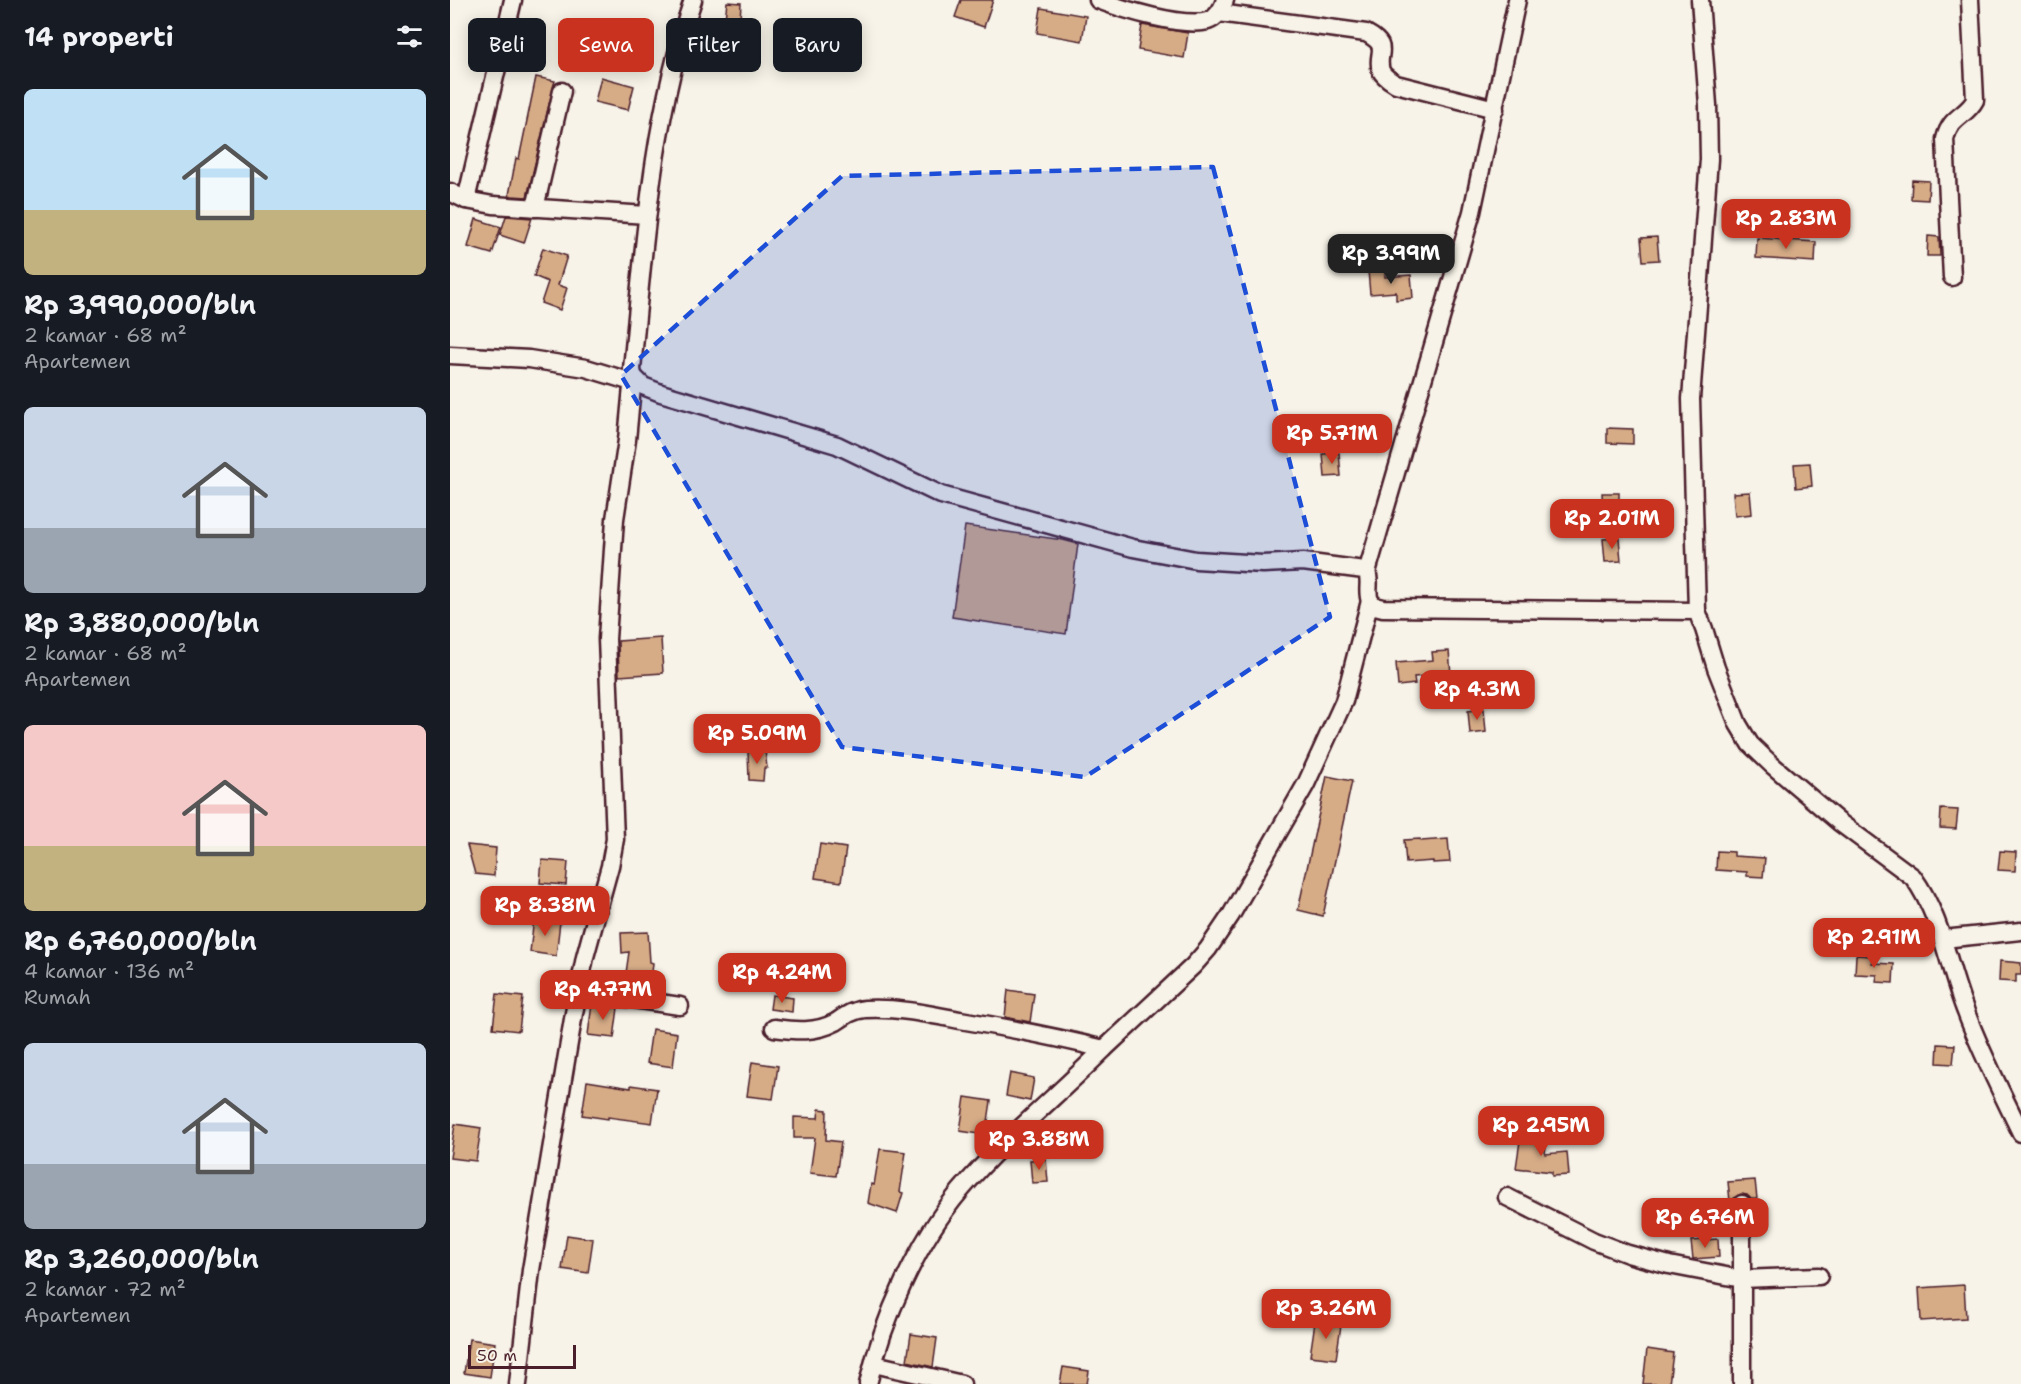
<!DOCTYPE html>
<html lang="id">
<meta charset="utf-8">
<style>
:root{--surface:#171b24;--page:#242831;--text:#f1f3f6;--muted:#9ea1a6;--accent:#c8321e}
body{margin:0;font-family:"Shantell Sans",sans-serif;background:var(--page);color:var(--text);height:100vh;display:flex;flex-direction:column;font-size:22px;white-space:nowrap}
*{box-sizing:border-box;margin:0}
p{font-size:20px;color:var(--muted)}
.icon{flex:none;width:33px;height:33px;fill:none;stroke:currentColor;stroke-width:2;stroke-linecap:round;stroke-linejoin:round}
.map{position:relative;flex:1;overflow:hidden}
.drawer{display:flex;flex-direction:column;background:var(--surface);width:450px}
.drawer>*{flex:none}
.guide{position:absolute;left:18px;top:18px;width:570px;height:54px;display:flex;gap:12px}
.scale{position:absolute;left:18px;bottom:15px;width:108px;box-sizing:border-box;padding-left:6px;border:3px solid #4a1f2b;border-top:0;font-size:16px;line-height:21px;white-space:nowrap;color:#4a1f2b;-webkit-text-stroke:4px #f7f3e8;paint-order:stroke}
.price{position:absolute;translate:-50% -51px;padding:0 14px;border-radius:12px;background:var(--accent);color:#fff;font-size:20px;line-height:39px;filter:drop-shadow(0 2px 3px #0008)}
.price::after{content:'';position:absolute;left:50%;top:36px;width:18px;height:14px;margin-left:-9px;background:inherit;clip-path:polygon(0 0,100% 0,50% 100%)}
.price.on{background:#222;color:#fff}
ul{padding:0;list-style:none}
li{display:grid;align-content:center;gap:12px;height:318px;padding:0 24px}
li span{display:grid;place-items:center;height:186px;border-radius:9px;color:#555}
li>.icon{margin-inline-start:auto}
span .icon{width:108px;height:108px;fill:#fffc;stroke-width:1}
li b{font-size:26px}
h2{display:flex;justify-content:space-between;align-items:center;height:72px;padding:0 24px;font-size:26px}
.chip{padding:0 21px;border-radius:9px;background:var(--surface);box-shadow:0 3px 15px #0003;font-size:21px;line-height:54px}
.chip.on{background:var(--accent);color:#fff}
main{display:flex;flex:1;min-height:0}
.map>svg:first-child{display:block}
.building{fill:#d6ac87;stroke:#4a1f2b;stroke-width:1.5}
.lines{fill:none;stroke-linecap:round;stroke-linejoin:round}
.minor-casing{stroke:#4a1f2b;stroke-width:21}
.minor{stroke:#f7f3e8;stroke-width:16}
.marked{fill:#1d4ed8;fill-opacity:0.2;stroke:#1d4ed8;stroke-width:4.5;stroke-dasharray:12 8;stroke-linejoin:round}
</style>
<main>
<section class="drawer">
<h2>14 properti<svg class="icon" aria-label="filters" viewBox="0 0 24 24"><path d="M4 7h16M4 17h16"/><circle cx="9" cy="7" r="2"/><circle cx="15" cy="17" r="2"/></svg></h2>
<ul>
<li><span style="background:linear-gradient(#bfe0f5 65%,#c2b280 0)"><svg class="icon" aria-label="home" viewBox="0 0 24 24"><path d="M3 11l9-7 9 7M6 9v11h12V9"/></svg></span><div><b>Rp 3,990,000/bln</b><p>2 kamar · 68 m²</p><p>Apartemen</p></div></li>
<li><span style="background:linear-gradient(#c9d6e8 65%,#9aa5b1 0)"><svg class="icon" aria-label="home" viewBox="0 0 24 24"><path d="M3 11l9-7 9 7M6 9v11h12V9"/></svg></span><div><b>Rp 3,880,000/bln</b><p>2 kamar · 68 m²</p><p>Apartemen</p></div></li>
<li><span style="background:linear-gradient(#f6c9c9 65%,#c2b280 0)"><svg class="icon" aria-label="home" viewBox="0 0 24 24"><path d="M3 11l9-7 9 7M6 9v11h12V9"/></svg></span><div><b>Rp 6,760,000/bln</b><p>4 kamar · 136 m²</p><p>Rumah</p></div></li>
<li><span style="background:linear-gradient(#c9d6e8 65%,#9aa5b1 0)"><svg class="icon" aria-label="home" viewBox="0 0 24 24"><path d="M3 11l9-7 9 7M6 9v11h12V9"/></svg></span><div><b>Rp 3,260,000/bln</b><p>2 kamar · 72 m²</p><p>Apartemen</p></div></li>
</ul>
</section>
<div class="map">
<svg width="1571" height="1384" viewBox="0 0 1571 1384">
<rect width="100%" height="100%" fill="#f7f3e8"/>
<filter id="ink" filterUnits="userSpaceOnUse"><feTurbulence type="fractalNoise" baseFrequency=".0167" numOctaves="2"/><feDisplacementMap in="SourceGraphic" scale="12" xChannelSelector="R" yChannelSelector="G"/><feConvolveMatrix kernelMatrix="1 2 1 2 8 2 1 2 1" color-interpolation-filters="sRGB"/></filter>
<g filter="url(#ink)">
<g class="building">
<path d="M511,0H543L534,27L505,17Z"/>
<path d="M277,2L291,3L290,20L275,19Z"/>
<path d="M591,8L636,16L632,41L587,33Z"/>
<path d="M692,25L738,33L734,58L688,50Z"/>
<path d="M86,77L105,81L104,84L77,197L62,196L59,195L66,158L69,159Z"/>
<path d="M151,77L184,86L178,110L145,102Z"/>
<path d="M1462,180L1479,181L1478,200L1461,199Z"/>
<path d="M56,216L82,218L74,243L50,235Z"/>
<path d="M26,219L51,227L42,254L18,247Z"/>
<path d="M1478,236L1489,237L1490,256H1477Z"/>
<path d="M1207,237L1209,260L1193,261L1191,238Z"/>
<path d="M1307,238L1366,242L1365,262L1306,258Z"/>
<path d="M93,248L117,256L108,285L117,288L110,310L91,303L98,282L84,276Z"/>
<path d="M935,270V277L961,275L963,298L946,300V292L920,294L918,271Z"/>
<path d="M1157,428L1183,429V444L1157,443Z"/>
<path d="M889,453L891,476L875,477L873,454Z"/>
<path d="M1360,463L1362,486L1346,488L1344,464Z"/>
<path d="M1300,492L1302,514L1285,516L1283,493Z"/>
<path d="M1152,493H1169V511H1153Z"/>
<path d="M515,526L613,540L628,544L616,634L502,617Z"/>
<path d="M1169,538L1171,561L1155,562L1153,539Z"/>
<path d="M211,638L213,673L169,676L168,641Z"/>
<path d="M999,651L1001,674L964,677L965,684L948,686L946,663L983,660L982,652Z"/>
<path d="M1034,709L1036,732L1020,734L1018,711Z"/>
<path d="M315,750L317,768H314L313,781L299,780L298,751Z"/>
<path d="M877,776L902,781L873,916L848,910Z"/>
<path d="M1491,809L1508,810L1506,829L1490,828Z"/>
<path d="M970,839L971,841L998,839L1000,862L983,863V861L956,863L954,840Z"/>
<path d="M370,844L396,848L391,882L365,878Z"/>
<path d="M17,845L46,848L44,876L25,874Z"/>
<path d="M1267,851L1284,852V856L1315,858L1313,877L1297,876V872L1266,870Z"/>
<path d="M1550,851L1566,852L1565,871L1548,870Z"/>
<path d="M92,860L118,862L116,885L90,883Z"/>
<path d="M84,918L110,922L106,956L80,952Z"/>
<path d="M198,932L200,962L203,963L200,991L174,987L179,952L172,953L171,933Z"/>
<path d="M1406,955L1423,956L1422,963L1444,964L1443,983L1426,982L1427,975L1405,974Z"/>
<path d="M1550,961L1571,963V975H1566V982L1549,981Z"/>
<path d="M558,990L584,994L580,1022L555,1017Z"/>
<path d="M47,994L73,997L69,1031L43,1028Z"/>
<path d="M322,995L343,998L342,1012L320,1009Z"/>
<path d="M142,1004L168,1008L164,1038L138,1035Z"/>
<path d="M202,1029L227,1033L223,1067L197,1063Z"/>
<path d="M1488,1044L1505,1045L1503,1064L1487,1063Z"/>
<path d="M302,1062L328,1066L323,1099L297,1096Z"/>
<path d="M560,1073L584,1078L580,1101L556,1096Z"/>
<path d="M137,1081L181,1088V1085L207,1089L202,1123L158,1117V1119L132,1115Z"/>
<path d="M515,1097L541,1101L536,1135L510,1131Z"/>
<path d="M369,1109L377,1110L376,1140L391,1142L386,1176L360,1173L365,1138H344V1117L368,1118Z"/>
<path d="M5,1124L31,1128L26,1161L0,1158Z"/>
<path d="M1071,1134L1097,1137L1095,1154L1117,1152L1119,1175L1102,1176V1172L1066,1168Z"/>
<path d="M430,1149L456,1152L450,1192L453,1193L447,1213L418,1203L421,1184L424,1185Z"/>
<path d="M596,1159L598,1182L582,1183L580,1160Z"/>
<path d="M1305,1180L1307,1199H1301L1297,1195L1291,1194L1280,1201L1278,1182Z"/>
<path d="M117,1235L143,1239L138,1273L112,1269Z"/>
<path d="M1268,1239L1269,1257L1243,1259L1241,1241Z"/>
<path d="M1514,1285L1516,1318L1471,1321L1469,1288Z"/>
<path d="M865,1322L891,1325L886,1359L860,1356Z"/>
<path d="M461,1334L487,1338L483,1367L457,1361Z"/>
<path d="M19,1339L45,1343L40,1377L14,1373Z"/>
<path d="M1197,1349L1223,1353L1219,1384H1193Z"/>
<path d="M613,1367L639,1371L637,1384H610Z"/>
</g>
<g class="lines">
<defs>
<g id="minor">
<path d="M648,0C672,9 733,28 758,21C767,18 772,9 775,0"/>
<path d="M769,13L916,33C942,47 925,53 931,71C934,77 941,81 946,84L1045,109"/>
<path d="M0,192L16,200L43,205L197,215"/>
<path d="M16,200L63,0"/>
<path d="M85,208L112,91"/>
<path d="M1502,277L1495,139C1501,115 1516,117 1525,100L1520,0"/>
<path d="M0,355L79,359L136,368L182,382"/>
<path d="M183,376L193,386L211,393L387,445L491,495L683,548L746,560L813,564L853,562L914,570L917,572C921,582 916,591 920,601L925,606L933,608L1247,611L1254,629L1266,668L1288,724L1300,744L1322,765L1389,822L1463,877C1492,917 1498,967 1516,1012C1531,1053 1552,1093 1571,1133"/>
<path d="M917,572L1022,212L1067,0"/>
<path d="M1247,611L1241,399L1259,159L1258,105L1250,0"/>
<path d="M1493,939L1571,931"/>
<path d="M128,991L230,1006"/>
<path d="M324,1028C346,1031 365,1033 386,1022C395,1016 403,1010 415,1009C446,1007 479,1014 510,1020C559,1028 606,1037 654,1049L743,966L758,949L781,915L856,784L894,701L920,601"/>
<path d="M1057,1197L1144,1241L1178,1254L1219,1265L1292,1279L1369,1276"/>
<path d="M1292,1204V1384"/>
<path d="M424,1364L512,1384"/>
<path d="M68,1384L81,1270L124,1013L135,957L160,866L165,839L157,639L165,519L177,440L183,376L182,369C194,246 202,118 243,0"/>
<path d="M418,1384C433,1319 467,1242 510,1191C554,1139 606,1097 654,1049"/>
</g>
</defs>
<use href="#minor" class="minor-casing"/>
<use href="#minor" class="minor"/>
</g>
</g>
<path class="marked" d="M763,167L880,617L635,777L392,747L171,375L392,176Z"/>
</svg>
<div class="scale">50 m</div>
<b class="price" style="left:1336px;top:250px">Rp 2.83M</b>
<b class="price on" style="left:941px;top:285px">Rp 3.99M</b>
<b class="price" style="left:882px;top:465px">Rp 5.71M</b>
<b class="price" style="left:1162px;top:550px">Rp 2.01M</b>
<b class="price" style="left:1027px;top:721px">Rp 4.3M</b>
<b class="price" style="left:307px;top:765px">Rp 5.09M</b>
<b class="price" style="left:95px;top:937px">Rp 8.38M</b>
<b class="price" style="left:1424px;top:969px">Rp 2.91M</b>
<b class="price" style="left:332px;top:1004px">Rp 4.24M</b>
<b class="price" style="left:153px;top:1021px">Rp 4.77M</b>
<b class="price" style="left:1091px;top:1157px">Rp 2.95M</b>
<b class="price" style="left:589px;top:1171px">Rp 3.88M</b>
<b class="price" style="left:1255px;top:1249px">Rp 6.76M</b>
<b class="price" style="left:876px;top:1340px">Rp 3.26M</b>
<div class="guide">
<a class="chip">Beli</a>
<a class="chip on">Sewa</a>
<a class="chip">Filter</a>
<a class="chip">Baru</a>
</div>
</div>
</main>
